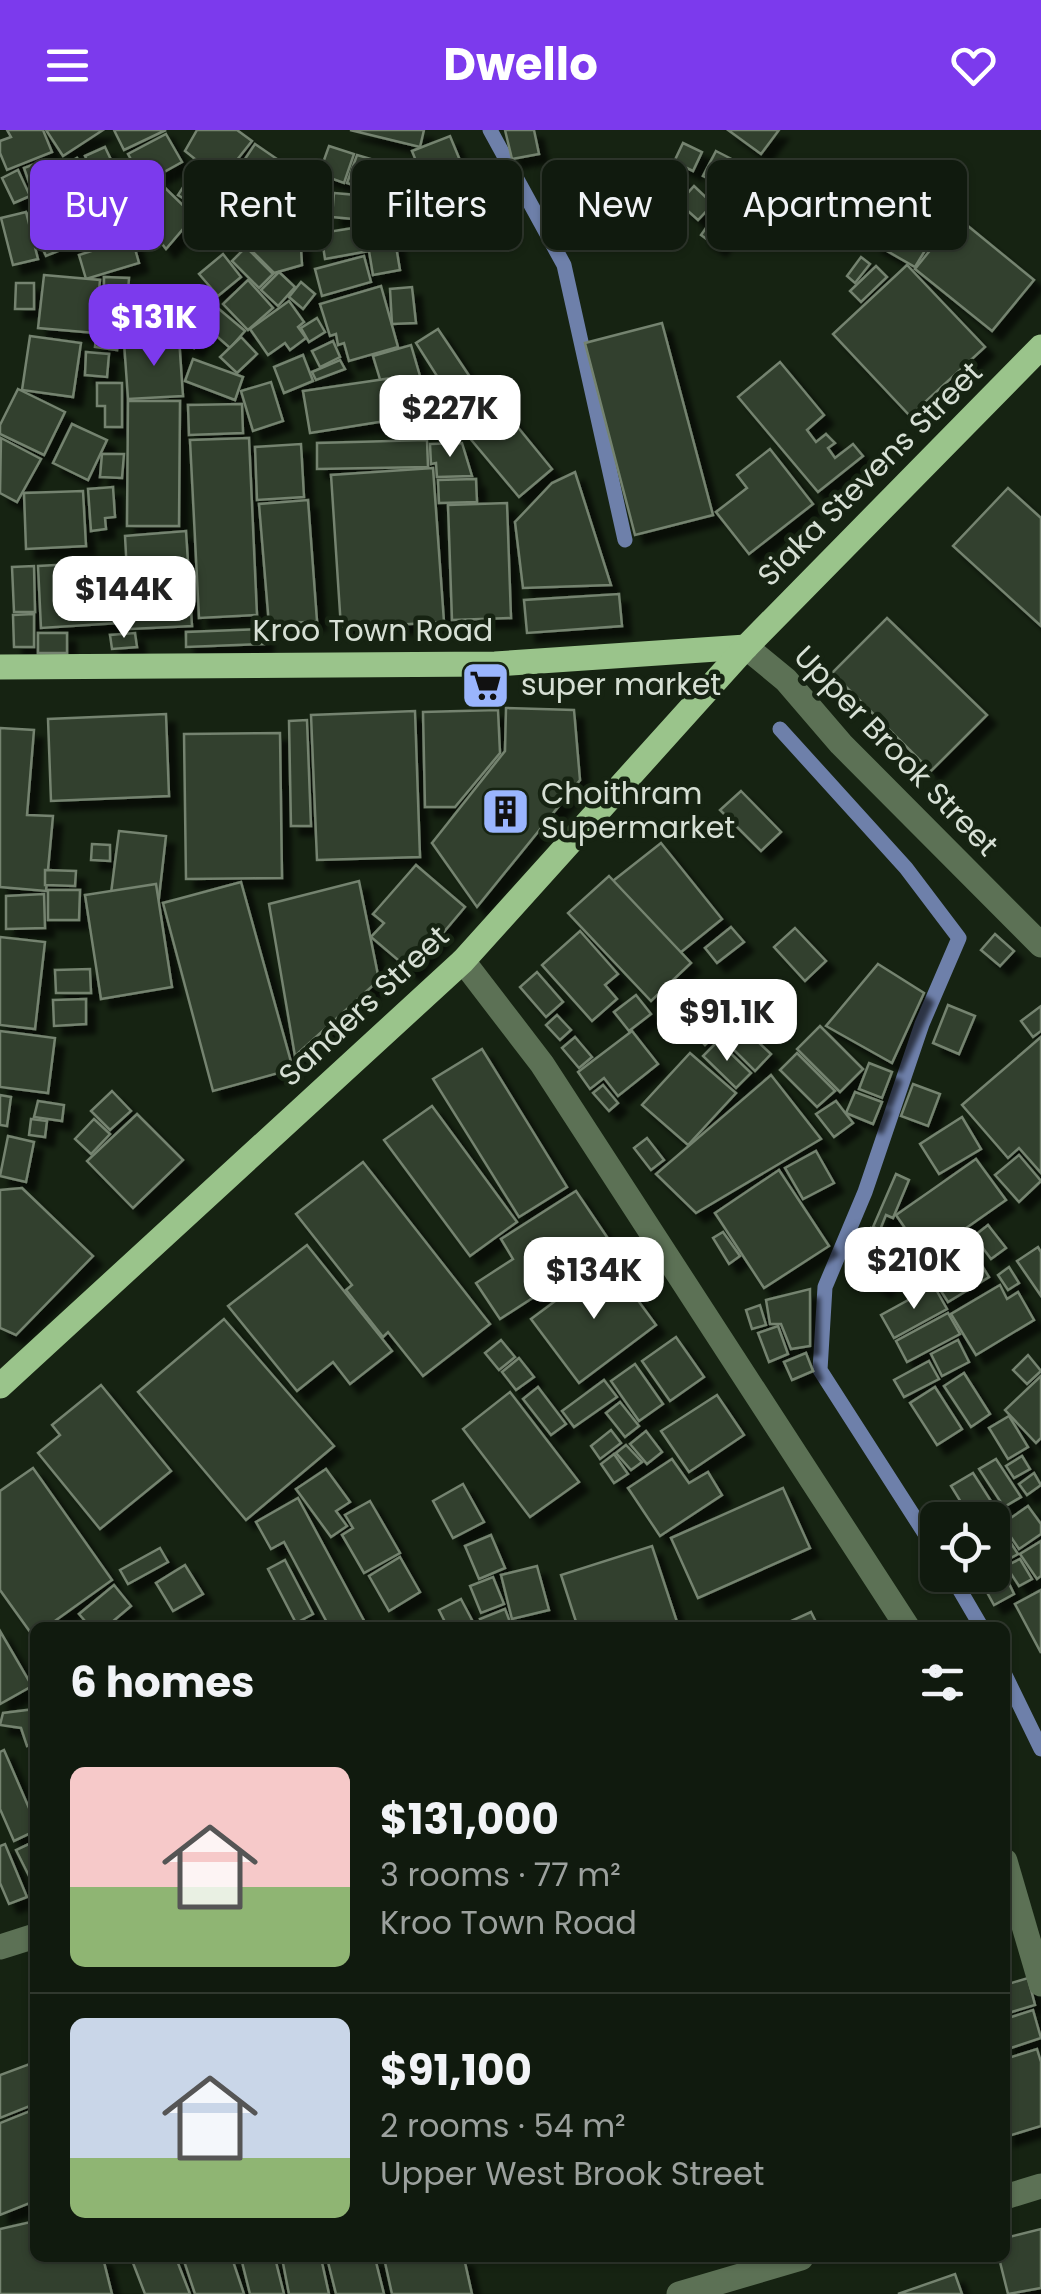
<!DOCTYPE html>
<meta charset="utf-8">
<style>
:root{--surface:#101a0e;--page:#192317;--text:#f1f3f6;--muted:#9ca19e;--line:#30382e;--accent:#7c3aed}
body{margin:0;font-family:Poppins,sans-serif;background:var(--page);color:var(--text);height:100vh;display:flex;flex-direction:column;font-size:38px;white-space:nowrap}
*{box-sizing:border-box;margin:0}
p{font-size:32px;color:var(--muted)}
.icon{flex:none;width:55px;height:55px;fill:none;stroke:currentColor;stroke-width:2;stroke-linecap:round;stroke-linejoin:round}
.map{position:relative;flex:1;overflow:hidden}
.sheet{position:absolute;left:30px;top:1492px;width:980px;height:640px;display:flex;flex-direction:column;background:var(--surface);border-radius:15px;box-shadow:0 2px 8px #0004,0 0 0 2px var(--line)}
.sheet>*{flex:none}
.banner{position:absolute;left:30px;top:30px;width:982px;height:90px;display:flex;gap:20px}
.buttons{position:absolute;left:920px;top:1372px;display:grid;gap:20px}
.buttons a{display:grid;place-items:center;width:90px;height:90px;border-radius:15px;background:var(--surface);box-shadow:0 2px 8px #0004,0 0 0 2px var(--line);font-size:50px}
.price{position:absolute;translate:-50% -85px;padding:0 22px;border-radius:20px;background:#fff;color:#222;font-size:32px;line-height:65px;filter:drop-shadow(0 2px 5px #0008)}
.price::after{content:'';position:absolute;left:50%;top:60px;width:30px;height:22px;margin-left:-15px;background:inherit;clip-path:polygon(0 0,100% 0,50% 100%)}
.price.on{background:var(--accent);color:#fff}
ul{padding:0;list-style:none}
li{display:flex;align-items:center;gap:30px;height:250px;padding:0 40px}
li+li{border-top:2px solid var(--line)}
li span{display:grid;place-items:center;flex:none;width:280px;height:200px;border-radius:15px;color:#555}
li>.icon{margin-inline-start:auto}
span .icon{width:120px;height:120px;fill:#fffc;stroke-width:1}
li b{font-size:42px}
h2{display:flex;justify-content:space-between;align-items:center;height:120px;padding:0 40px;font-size:42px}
.tag{padding:0 35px;border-radius:15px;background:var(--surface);box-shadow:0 2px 8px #0004,0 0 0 2px var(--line);font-size:35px;line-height:90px}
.tag.on{background:var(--accent);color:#fff}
header{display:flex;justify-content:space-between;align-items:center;height:130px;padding:0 40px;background:var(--accent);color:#fff;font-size:45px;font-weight:700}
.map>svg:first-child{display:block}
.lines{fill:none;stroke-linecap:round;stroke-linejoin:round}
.stream{stroke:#6e80aa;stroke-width:15}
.building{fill:#32402e;stroke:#74836f;stroke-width:2.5;filter:url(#shadow)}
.minor{stroke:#5c7155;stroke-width:25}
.major{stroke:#9ac48b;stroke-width:25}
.labels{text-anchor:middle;stroke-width:9;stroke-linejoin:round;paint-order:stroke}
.street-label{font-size:30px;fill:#d7e0d5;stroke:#162312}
.poi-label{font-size:30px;fill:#d7e0d5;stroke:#162312;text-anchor:start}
</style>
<header><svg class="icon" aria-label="menu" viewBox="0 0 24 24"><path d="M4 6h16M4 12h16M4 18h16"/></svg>Dwello<svg class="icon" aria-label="heart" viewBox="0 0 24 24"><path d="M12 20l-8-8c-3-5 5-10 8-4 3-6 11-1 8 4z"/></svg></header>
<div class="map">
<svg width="1041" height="2164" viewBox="0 0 1041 2164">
<defs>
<filter id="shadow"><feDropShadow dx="9" dy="9" stdDeviation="2.5" flood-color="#0009"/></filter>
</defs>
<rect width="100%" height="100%" fill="#162312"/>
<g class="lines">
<g class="stream">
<path d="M490,0L564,135L625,410"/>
<path d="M780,599L906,738L959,808L922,894L865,1062L825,1157L820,1240L938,1424"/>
<path d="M951,1445L982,1498"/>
<path d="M1005,1545L1041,1619"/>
</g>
</g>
<g class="building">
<path d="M7,0H43L52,22L7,40L0,23V11L11,7Z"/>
<path d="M46,0H103L63,26Z"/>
<path d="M114,0H166L124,20Z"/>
<path d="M197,0H237L252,11L221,50L185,21Z"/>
<path d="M350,0H424L420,17Z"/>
<path d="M505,0H534L539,24L512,29Z"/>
<path d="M728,0H779L761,24Z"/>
<path d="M166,4L182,32L144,53L128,24Z"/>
<path d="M450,6L468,50L424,51L412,21Z"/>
<path d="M683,13L702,22L693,41L674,32Z"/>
<path d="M255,14L277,29L224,110L201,95Z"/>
<path d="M329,16L354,24L344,53L319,44Z"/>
<path d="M105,17L113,34L93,44L85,26Z"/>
<path d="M716,21L747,37L736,62L703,46Z"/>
<path d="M357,25L371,29L361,58L347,53Z"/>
<path d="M77,28L88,46L77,53L65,35Z"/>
<path d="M45,30L56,59L34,67L24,38Z"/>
<path d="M375,32L392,39L381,68L364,61Z"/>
<path d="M61,34L73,54L63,60L52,40Z"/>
<path d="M121,39L128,60L111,66L117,82L93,90L80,53Z"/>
<path d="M394,39L412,46L401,79L382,73Z"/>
<path d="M670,39L684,52L669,69L655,56Z"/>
<path d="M18,40L30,66L14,73L2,48Z"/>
<path d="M194,40L215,54L199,78L178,65Z"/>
<path d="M270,41L308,42V75L269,74Z"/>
<path d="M917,48L955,71L915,137L873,113L888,87L881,82L901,49L912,57Z"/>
<path d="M158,51L194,86L166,119L128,70Z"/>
<path d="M417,53L439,63L429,87L406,77Z"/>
<path d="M694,56L713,74L698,90L679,73Z"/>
<path d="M76,63L94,106L46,126L27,84Z"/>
<path d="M334,63L367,66L364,90L332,87Z"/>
<path d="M721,77L737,90L717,117L701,105Z"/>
<path d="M26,82L38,129L13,135L1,88Z"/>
<path d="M129,82L136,106L109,114L102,91Z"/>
<path d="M299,86L302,135L274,143L248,117L251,88Z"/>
<path d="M957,87L1034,150L992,201L915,139Z"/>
<path d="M392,92L400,140L373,145L369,121L325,129L321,103Z"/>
<path d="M132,108L139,133L86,149L79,125Z"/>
<path d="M246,117L273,144L259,158L232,131Z"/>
<path d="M223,124L241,147L218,166L199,144Z"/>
<path d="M364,126L371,152L322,166L315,139Z"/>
<path d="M861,127L870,134L855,153L847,146Z"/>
<path d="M907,135L985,217L910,286L833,204Z"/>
<path d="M876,136L887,147L861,172L850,161Z"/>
<path d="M279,142L295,157L278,176L261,160Z"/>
<path d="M44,145L100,150L95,203L38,198Z"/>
<path d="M104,147L129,148L128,162L104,161Z"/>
<path d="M248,150L273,178L248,200L223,174Z"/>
<path d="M301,152L315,164L303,179L289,167Z"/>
<path d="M16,153H34V179H15Z"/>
<path d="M381,156L398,217L349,231L344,213L338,215L336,204L330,206L320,174Z"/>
<path d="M412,157L416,193L392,194L390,159Z"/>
<rect x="102" y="164" width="30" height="36"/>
<path d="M289,171L304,192L298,197L306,208L290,220L285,213L268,225L250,199Z"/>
<path d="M176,174L209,191L194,218L162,202Z"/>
<path d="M219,179L245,201L230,218L204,195Z"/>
<path d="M317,188L325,202L309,212L301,198Z"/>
<path d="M662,193L713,385L635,405L585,213Z"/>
<path d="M438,199L472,250L449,265L416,213Z"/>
<path d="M97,201L119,204L117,220L95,217Z"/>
<path d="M30,206L81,213L73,267L22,260Z"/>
<path d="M241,207L257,224L237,243L220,227Z"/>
<path d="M179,208L183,266L128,269L124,212Z"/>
<path d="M333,211L340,227L320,237L312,221Z"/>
<path d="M411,215L420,246L382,256L373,226Z"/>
<path d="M86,222L109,224L107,247L85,245Z"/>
<path d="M303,225L313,251L284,263L274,237Z"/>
<path d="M193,229L243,247L235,270L185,251Z"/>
<path d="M340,230L345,239L316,250L312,242Z"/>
<path d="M780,232L824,285L807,300L816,312L826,304L835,313L828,318L835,328L853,314L863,326L818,362L738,267Z"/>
<path d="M392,248L398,289L310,303L303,261Z"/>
<path d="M271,252L283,291L253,301L241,261Z"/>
<path d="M97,253H122V297H105V276H97Z"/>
<path d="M18,259L65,282L44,325L0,304V295Z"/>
<path d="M128,271H180L179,396H127Z"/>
<path d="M242,274L243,303L189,305L188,275Z"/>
<path d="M503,279L552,339L519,367L468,306Z"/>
<path d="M72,294L107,310L88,350L53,333Z"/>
<path d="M1,308L41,329L17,372L0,363Z"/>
<path d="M249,308L257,485L199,488L190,310Z"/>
<path d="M427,310L428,337L317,339V313Z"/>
<path d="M462,313L472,346L437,347L436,333L431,334L430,314Z"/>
<path d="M301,314L304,367L257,370L255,317Z"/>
<path d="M770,319L813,374L749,424L716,382L747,358L737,345Z"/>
<path d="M102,324H124L122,348L100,347Z"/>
<path d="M433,338L444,492L341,498L331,345Z"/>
<path d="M575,342L611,455L523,458L515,392L552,353Z"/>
<path d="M476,349L477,372L439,373L438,350Z"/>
<path d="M113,357L115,387L105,388L106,399L91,401L88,359Z"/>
<path d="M1008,358L1041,388V496L953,416Z"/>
<path d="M83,361L86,416L26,419L24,363Z"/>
<path d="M308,370L317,491L269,495L259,374Z"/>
<path d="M507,373L511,488L452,490L448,375Z"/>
<path d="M186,401L192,496L130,499L125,406Z"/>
<path d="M114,432L118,493L41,498L38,436Z"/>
<path d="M34,436L35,482H14L12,437Z"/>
<path d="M619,464L622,496L527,503L524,470Z"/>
<path d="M34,484V517H14L13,485Z"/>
<path d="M887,488L987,585L931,641L832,543Z"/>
<path d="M264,499V514L186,517V502Z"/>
<rect x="38" y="503" width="29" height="20"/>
<path d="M135,503L137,517L112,519L110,505Z"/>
<path d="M506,578L574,580L580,650L477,777L432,713L505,621Z"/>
<path d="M498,580L500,623L455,677H425L423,582Z"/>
<path d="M415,581L420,727L317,730L311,585Z"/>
<path d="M166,584L169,666L51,671L48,589Z"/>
<path d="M307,590L311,696H291L289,591Z"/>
<path d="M0,598L34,600L27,685L53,686L46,761L0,757Z"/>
<path d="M280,603L282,748L186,749L184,604Z"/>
<path d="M741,661L781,702L761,721L720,680Z"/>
<path d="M119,701L166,706L158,776L110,771Z"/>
<path d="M661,713L722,789L670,831L609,754Z"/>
<path d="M92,714L110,715V731L91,730Z"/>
<path d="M416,735L465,777L411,841L371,807L384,793L373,784Z"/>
<path d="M45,740L76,741L75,756L45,755Z"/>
<path d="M609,746L691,833L651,871L568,783Z"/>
<path d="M359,751L379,850L295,926L269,774Z"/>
<path d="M241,752L293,939L213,961L163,773Z"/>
<path d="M156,754L172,857L101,869L85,765Z"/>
<path d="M48,760H80L79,790H48Z"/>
<path d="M44,764L45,798L6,799V766Z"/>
<path d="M731,797L744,812L717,833L705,818Z"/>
<path d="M795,798L826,831L805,851L774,817Z"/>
<path d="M580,801L618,844L605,855L617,869L592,891L542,835Z"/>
<path d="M995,804L1014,821L1000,836L981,820Z"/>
<path d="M0,807L45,812L35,899L0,895Z"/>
<path d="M878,834L924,863L892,933L826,896Z"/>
<path d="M90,839L91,863H56L55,840Z"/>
<path d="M537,842L563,872L546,887L520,857Z"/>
<path d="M680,855L690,867L678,878L668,866Z"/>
<path d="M636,865L651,884L629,901L614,882Z"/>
<path d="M86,869V894L54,896L53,870Z"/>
<path d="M713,870L732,890L705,915L686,894Z"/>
<path d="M948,875L975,886L959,924L933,913Z"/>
<path d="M1041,876V901L1033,907L1021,891Z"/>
<path d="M557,885L571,900L560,910L546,895Z"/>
<path d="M739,894L771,924L755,941L723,909Z"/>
<path d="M820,896L863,939L840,962L797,919Z"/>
<path d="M0,901L55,908L48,963L0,957Z"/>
<path d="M632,901L658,934L618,966L604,948L590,959L578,942Z"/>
<path d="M575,907L592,927L579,938L562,918Z"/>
<path d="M1041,907V1043L1019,1018L1008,1028L962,975Z"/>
<path d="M718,911L751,943L736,958L703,926Z"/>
<path d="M482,919L567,1057L519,1087L433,949Z"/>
<path d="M690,923L736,963L688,1015L642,975Z"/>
<path d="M797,923L835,961L817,977L780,940Z"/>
<path d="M869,933L892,942L882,968L859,959Z"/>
<path d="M771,945L821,1009L696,1083L656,1044Z"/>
<path d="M913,954L940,964L928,996L901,986Z"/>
<path d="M603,955L618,973L609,981L593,963Z"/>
<path d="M112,961L131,981L110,1000L91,981Z"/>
<path d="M855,962L882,972L873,994L846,983Z"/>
<path d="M0,965L11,967L7,996L0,995Z"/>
<path d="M38,971L64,975L62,991L34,987Z"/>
<path d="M836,971L853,993L834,1007L816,984Z"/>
<path d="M432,976L517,1092L470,1126L384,1010Z"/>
<path d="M137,984L183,1030L133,1078L87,1031Z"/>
<path d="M962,987L981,1019L939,1044L920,1014Z"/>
<path d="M31,989L47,991L45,1007L29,1005Z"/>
<path d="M94,989L110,1004L91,1024L75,1009Z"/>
<path d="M8,1006L34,1012L26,1052L0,1046Z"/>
<path d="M647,1008L664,1030L651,1040L634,1018Z"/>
<path d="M816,1021L834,1053L803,1069L785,1038Z"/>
<path d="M1019,1025L1041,1051L1019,1072L995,1045Z"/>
<path d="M976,1029L1006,1070L925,1127L896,1085Z"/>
<path d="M363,1032L490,1194L423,1246L388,1202L383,1207L346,1160L352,1155L296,1084Z"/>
<path d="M779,1040L829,1116L764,1158L715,1083Z"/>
<path d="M896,1044L909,1050L893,1088L886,1085L880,1100L873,1097Z"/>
<path d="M22,1058L93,1126L16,1205L0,1198V1060Z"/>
<path d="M576,1061L613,1116L500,1189L476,1153L513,1129L501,1109Z"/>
<path d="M988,1095L1006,1118L991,1129L974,1106Z"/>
<path d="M871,1098L890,1107L883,1121L864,1113Z"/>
<path d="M723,1102L740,1126L729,1134L713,1108Z"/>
<path d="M966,1110L989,1147L948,1172L925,1136Z"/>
<path d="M307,1115L392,1221L350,1254L333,1232L297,1261L228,1176Z"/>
<path d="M1038,1117L1041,1122V1166L1017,1131Z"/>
<path d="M609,1131L656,1195L579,1253L531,1189Z"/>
<path d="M876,1134L892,1144L882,1158L867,1148Z"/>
<path d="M1009,1137L1019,1153L1008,1160L998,1145Z"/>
<path d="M1000,1155L1007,1169L1018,1162L1034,1190L976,1225L951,1184Z"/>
<path d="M934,1156L947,1179L894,1208L881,1185Z"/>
<path d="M810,1159V1216L791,1219L781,1194H770L766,1170Z"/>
<path d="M760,1175L766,1195L752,1199L746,1180Z"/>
<path d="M948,1183L960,1204L907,1232L896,1211Z"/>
<path d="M224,1189L334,1316L246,1390L138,1262Z"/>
<path d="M778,1196L788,1224L769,1232L758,1203Z"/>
<path d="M676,1207L704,1247L670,1271L642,1231Z"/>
<path d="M501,1210L515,1227L499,1240L485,1223Z"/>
<path d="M958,1210L969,1232L942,1246L931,1224Z"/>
<path d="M806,1223L813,1241L792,1250L784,1232Z"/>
<path d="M1028,1225L1041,1241L1027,1254L1013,1240Z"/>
<path d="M519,1228L534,1247L516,1260L502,1242Z"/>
<path d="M929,1231L939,1249L904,1267L894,1250Z"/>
<path d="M635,1234L663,1274L639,1291L611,1251Z"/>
<path d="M964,1243L990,1284L971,1297L944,1256Z"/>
<path d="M1041,1246V1308L1036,1313L1005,1280Z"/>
<path d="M604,1250L617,1267L574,1297L562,1281Z"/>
<path d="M101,1255L171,1341L100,1399L38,1323L60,1305L52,1295Z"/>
<path d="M538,1257L566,1294L551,1305L523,1269Z"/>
<path d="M935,1257L962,1299L937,1315L910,1273Z"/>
<path d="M510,1262L579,1352L530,1387L463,1299Z"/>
<path d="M717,1265L744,1305L689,1342L661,1301Z"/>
<path d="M620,1272L639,1296L625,1307L606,1283Z"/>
<path d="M1009,1286L1028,1317L1008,1329L989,1298Z"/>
<path d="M611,1300L621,1313L600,1329L591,1316Z"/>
<path d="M646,1301L662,1322L647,1334L630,1314Z"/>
<path d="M626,1315L642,1332L631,1340L616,1323Z"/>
<path d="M614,1324L628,1344L614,1353L601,1334Z"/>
<path d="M1022,1326L1030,1339L1014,1348L1006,1336Z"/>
<path d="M672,1329L689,1353L708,1342L722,1365L660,1406L628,1358Z"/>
<path d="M996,1329L1021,1367L1004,1377L979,1339Z"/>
<path d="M33,1338L112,1450L45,1498H35L33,1506L0,1460V1361Z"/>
<path d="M326,1339L350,1372L336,1381L347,1396L331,1407L296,1359Z"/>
<path d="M973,1343L1000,1385L992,1390H972L951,1356Z"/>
<path d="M1034,1343L1041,1355L1027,1365L1019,1354Z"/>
<path d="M463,1354L484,1392L453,1408L433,1371Z"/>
<path d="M783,1358L810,1418L698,1468L671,1408Z"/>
<path d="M298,1368L368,1498H330L284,1412L271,1419L256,1392Z"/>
<path d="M370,1371L400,1423L364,1443L342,1405L353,1398L345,1385Z"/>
<path d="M1028,1376L1041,1394V1404L1019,1419L1002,1394Z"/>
<path d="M1003,1401L1018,1424L1005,1431L992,1411V1407Z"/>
<path d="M491,1405L505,1438L479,1449L465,1416Z"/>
<path d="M1041,1411V1446L1037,1449L1020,1424Z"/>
<path d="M652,1416L679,1498H578L561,1445Z"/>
<path d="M160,1418L168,1432L128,1454L120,1440Z"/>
<path d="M400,1427L420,1462L389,1481L369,1446Z"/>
<path d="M1020,1429L1032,1449L1019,1456L1006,1436Z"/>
<path d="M285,1430L313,1484L296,1493L268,1439Z"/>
<path d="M185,1435L203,1464L173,1481L156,1453Z"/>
<path d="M537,1436L549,1480L512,1489L501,1445Z"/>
<path d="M1005,1445L1014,1464L994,1475L983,1455Z"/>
<path d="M493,1447L504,1474L481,1483L470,1456Z"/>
<path d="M114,1455L131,1476L105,1498H91L79,1484Z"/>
<path d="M1041,1460V1523L1015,1474Z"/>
<path d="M461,1469L472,1490L458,1498H448L439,1480Z"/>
<path d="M505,1479L510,1492L496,1498H484L480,1489Z"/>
<path d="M811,1482L819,1498H781L780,1496Z"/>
<path d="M0,1501L32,1556L0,1574Z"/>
<path d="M35,1579V1613L27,1616L21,1598L0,1595L3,1583Z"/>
<path d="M4,1620L35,1692V1701L14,1711L0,1679V1622Z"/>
<path d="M31,1713L35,1721V1758L16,1720Z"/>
<path d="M5,1714L27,1767L9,1774L0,1753V1716Z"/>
<path d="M1028,1848L1035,1875L1005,1884V1855Z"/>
<path d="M1033,1880L1041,1908L1005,1920V1889Z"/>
<path d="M1037,1919L1041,1932V1996L1005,2007V1929Z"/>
<path d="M35,1932V1974L0,1988V1945Z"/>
<path d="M35,1979V2071L0,2085V1993Z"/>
<path d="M35,2091V2128H103L112,2164H0V2099Z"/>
<path d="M1041,2099V2158L1008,2164L999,2128H1005V2108Z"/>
<path d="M149,2128H176L190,2164H145L133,2133Z"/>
<path d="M183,2128H232L244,2164H195Z"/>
<path d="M241,2128H275L284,2164H250Z"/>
<path d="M282,2128H321L329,2164H289Z"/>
<path d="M327,2128H375L384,2164H336Z"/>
<path d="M384,2128H464L472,2164H392Z"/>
<path d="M955,2144L962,2164H898Z"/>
</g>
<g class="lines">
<g class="minor">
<path d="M746,517L786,550L841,614L1041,815"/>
<path d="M463,831L542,934L908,1498"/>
<path d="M1005,1731L1041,1854"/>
<path d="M0,1817L35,1806"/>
<path d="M1005,2067L1041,2056"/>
<path d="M679,2164L801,2128"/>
</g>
<g class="major">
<path d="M0,537L495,534L746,517"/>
<path d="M0,1256L463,831L746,517L1041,217"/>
</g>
</g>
<defs>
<symbol id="supermarket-square" viewBox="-11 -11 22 22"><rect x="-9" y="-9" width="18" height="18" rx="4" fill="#9ab5fd" stroke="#162312"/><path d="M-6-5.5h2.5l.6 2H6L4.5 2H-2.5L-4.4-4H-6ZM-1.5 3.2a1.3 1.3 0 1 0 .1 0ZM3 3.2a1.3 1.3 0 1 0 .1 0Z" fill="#111"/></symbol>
<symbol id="building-square" viewBox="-11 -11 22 22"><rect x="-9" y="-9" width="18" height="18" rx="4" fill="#9ab5fd" stroke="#162312"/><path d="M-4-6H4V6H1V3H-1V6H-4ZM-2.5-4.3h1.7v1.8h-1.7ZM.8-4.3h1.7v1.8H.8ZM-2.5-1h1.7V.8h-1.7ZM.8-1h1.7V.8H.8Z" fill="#111"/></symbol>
</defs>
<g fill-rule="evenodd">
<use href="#supermarket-square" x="458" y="528" width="55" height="55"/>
<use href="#building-square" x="478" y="654" width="55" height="55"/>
</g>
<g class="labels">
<g class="street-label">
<text transform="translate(870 344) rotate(-45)" y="10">Siaka Stevens Street</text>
<text x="373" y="511">Kroo Town Road</text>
<text transform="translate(896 621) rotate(46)" y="10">Upper Brook Street</text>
<text transform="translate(364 876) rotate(-43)" y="10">Sanders Street</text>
</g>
<g class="poi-label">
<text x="521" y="565">super market</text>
<text x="541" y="674">Choithram<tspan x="541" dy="34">Supermarket</tspan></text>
</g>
</g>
</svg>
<div class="buttons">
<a><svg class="icon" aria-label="locate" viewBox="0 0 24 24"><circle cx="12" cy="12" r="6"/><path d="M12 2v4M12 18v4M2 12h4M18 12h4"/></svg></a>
</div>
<b class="price on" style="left:154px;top:239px">$131K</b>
<b class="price" style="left:450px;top:330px">$227K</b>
<b class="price" style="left:124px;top:511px">$144K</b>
<b class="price" style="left:727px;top:934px">$91.1K</b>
<b class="price" style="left:914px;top:1182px">$210K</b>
<b class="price" style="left:594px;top:1192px">$134K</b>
<div class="banner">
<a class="tag on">Buy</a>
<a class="tag">Rent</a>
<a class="tag">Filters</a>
<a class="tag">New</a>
<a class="tag">Apartment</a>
</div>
<section class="sheet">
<h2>6 homes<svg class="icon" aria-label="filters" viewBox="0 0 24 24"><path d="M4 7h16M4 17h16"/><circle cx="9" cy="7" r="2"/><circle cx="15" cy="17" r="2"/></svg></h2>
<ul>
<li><span style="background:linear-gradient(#f6c9c9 60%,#8fb573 0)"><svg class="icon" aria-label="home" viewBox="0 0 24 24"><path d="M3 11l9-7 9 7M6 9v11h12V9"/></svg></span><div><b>$131,000</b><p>3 rooms · 77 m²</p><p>Kroo Town Road</p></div></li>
<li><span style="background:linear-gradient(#c9d6e8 70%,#8fb573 0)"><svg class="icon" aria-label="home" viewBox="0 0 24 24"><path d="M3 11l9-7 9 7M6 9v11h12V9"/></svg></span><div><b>$91,100</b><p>2 rooms · 54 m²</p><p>Upper West Brook Street</p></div></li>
</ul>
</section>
</div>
